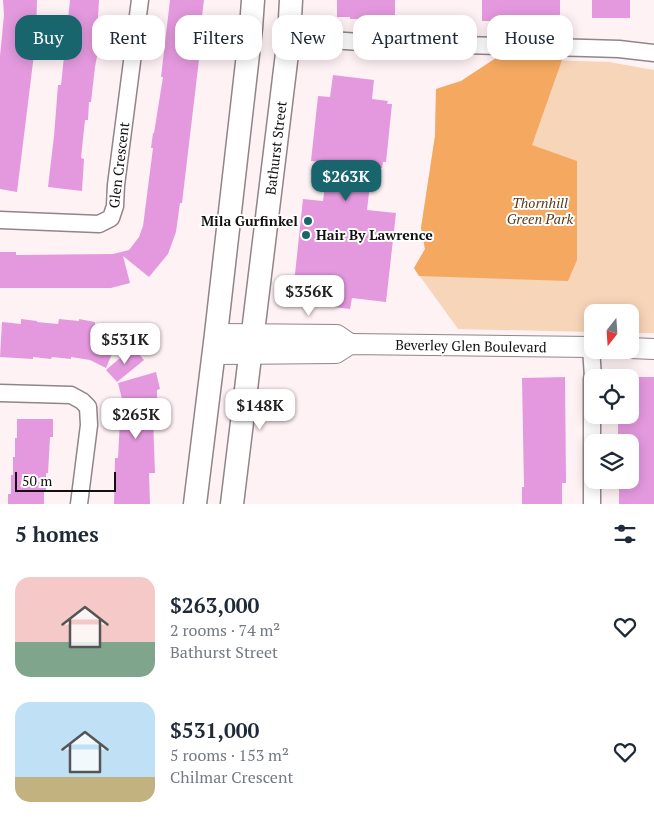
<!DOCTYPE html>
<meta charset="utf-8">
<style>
:root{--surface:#fff;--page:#f2f2f3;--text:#1f2937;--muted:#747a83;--accent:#18656d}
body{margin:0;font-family:"PT Serif",serif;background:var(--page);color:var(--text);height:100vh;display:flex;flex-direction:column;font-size:19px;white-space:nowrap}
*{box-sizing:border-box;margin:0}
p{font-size:16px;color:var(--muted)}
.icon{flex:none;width:28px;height:28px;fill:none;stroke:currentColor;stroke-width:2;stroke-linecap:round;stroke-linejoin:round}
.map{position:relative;height:504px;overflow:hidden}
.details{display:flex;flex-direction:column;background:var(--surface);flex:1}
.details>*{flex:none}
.banner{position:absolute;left:15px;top:15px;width:625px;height:45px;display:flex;gap:10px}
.needle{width:32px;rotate:197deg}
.controls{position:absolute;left:584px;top:304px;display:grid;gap:10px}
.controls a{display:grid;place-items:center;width:55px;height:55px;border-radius:10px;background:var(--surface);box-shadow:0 2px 12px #0003;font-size:25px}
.scale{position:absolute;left:15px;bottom:12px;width:101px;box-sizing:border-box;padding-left:5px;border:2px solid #141011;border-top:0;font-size:14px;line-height:18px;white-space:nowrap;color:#141011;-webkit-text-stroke:4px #fff;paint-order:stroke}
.price{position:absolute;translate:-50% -42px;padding:0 11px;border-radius:10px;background:#fff;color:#222;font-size:16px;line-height:32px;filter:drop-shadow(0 1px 2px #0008)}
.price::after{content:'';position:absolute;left:50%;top:30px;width:15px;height:11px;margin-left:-8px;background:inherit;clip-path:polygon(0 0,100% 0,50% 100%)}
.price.current{background:var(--accent);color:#fff}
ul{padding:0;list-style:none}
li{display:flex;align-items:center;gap:15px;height:125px;padding:0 15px}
li span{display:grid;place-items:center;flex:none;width:140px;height:100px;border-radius:15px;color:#555}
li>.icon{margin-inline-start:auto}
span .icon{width:60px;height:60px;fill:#fffc;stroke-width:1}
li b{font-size:21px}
h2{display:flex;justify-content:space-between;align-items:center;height:60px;padding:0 15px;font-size:21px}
.pill{padding:0 18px;border-radius:15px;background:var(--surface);box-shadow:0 2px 12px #0003;font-size:18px;line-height:45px}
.pill.current{background:var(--accent);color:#fff}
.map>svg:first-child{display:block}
.green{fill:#f7d5b8}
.forest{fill:#f5a860}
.building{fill:#e499de}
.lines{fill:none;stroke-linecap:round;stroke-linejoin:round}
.minor-casing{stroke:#908588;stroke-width:19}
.tertiary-casing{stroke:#908588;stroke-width:22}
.secondary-casing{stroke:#908588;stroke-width:25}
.minor{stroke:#fff;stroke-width:16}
.tertiary{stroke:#fff;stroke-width:20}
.secondary{stroke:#fff;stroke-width:22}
.poi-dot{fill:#18656d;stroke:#fff;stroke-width:2}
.labels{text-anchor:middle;stroke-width:4;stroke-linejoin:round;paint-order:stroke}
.street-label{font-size:14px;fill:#141011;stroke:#fff}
.park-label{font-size:14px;font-style:italic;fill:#57381a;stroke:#fff}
.poi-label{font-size:14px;font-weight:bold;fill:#141011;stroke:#fff;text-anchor:end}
</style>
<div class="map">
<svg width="654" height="504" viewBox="0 0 654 504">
<rect width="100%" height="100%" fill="#fff2f5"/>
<path class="green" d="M496,58L609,62L654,70V333H630V312H592V332L458,329L414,268L425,249L421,228L435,136L436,89L461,81Z"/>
<path class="forest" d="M496,58L562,60L532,145L577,161V260L568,281L419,276L414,268L425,249L421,228L435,136L436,89L461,81Z"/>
<g class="building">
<path d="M3,0H37L36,38L17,192L0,189V56L4,15Z"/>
<path d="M70,0H99L97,35H100L98,51L95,67L91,102H89L88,120H85L81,158L84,159L82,191L48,187L54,136L58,85H61Z"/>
<path d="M170,0H204L202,16H204L199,51H200L182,203H180L176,232L168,254L149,277L123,256L130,283L111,288H0V252H16V255L113,254L129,250L139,237L143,226L153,148H151L153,133H154L163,77H161Z"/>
<path d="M337,0H395V19H350V17H337Z"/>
<rect x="482" y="0" width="78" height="21"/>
<rect x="592" y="0" width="38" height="18"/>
<path d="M333,75L374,80L372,99L388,101L387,104H392L386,162H383L382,168H372L367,210L396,213L386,302L352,298L350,309L292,302L303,199L323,201L328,163L311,161L318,96L330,97Z"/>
<path d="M21,319L37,321V322L58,324L59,319L79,321V319L95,322V325L120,335L106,368L90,360L71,357V359L52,357L51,359L33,357V359L0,357L2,322L21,324Z"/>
<path d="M133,347L144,360L117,382L106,370Z"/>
<path d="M156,372L160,389L157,390V418H153L155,473H149L150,504H114L115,458H118L120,420H122V399L118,383Z"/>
<path d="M565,377L566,483H562V504H522V487H524L522,378Z"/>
<path d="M654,377V504H619V480H630V442H618V415H630V377Z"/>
<path d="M17,419H53V437H50L48,473H46V492H44V504H8V494H11V475H13V457H15V438H17Z"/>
</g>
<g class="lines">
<defs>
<g id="minor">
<path d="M289,37L416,46L462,45L586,48L619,49L654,53"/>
<path d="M0,220L99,224L111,218L115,206L116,185L140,0"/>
<path d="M591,347L593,378"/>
<path d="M0,393L71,395L82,401L88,407L89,425L79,504"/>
<path d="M592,504V378"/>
</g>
<g id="tertiary">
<path d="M216,334L337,335L350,344"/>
<path d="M630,348L654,349"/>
<path d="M214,354L336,353L350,344L592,347"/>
</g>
<g id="secondary">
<path d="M195,504L216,334L251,28L253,0"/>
<path d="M232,504L289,37L291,0"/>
</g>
</defs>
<use href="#minor" class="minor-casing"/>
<use href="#tertiary" class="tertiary-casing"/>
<use href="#secondary" class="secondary-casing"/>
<use href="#minor" class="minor"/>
<use href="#tertiary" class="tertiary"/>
<use href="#secondary" class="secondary"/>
</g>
<g class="poi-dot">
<circle cx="308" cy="221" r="5"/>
<circle cx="306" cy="235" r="5"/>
</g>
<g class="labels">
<g class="street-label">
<text transform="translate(276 148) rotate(-83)" y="5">Bathurst Street</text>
<text transform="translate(119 165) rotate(-83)" y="5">Glen Crescent</text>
<text transform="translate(471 346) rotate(1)" y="5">Beverley Glen Boulevard</text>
</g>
<g class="park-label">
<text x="540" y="208">Thornhill<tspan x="540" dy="16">Green Park</tspan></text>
</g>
<g class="poi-label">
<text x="298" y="226">Mila Gurfinkel</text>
<text x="316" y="240" text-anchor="start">Hair By Lawrence</text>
</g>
</g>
</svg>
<div class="controls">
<a><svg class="needle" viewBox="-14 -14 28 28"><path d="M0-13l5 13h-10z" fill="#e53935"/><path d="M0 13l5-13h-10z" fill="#747a83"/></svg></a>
<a><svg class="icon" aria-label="locate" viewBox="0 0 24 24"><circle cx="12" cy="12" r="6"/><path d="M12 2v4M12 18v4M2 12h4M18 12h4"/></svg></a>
<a><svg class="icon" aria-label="layers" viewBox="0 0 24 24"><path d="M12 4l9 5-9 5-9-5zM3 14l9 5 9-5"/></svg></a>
</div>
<div class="scale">50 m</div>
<b class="price current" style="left:346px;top:202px">$263K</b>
<b class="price" style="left:309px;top:317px">$356K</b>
<b class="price" style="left:125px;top:365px">$531K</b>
<b class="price" style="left:260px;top:431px">$148K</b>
<b class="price" style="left:136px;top:440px">$265K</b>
<div class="banner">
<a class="pill current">Buy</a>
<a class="pill">Rent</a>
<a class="pill">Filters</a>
<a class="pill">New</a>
<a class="pill">Apartment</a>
<a class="pill">House</a>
</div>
</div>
<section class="details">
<h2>5 homes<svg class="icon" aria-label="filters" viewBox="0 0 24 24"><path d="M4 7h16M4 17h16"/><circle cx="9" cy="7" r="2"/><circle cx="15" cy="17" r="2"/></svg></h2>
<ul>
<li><span style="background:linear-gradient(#f6c9c9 65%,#7fa58c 0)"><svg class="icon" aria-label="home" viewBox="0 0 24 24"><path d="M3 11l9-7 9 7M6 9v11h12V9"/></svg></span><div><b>$263,000</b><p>2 rooms · 74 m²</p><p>Bathurst Street</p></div><svg class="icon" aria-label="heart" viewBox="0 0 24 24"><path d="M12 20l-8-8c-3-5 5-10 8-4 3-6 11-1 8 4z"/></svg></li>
<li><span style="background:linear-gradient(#bfe0f5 75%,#c2b280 0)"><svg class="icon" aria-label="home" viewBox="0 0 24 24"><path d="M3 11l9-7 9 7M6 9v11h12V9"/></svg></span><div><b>$531,000</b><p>5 rooms · 153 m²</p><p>Chilmar Crescent</p></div><svg class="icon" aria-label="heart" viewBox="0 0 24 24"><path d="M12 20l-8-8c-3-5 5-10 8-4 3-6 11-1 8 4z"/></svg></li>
</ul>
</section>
